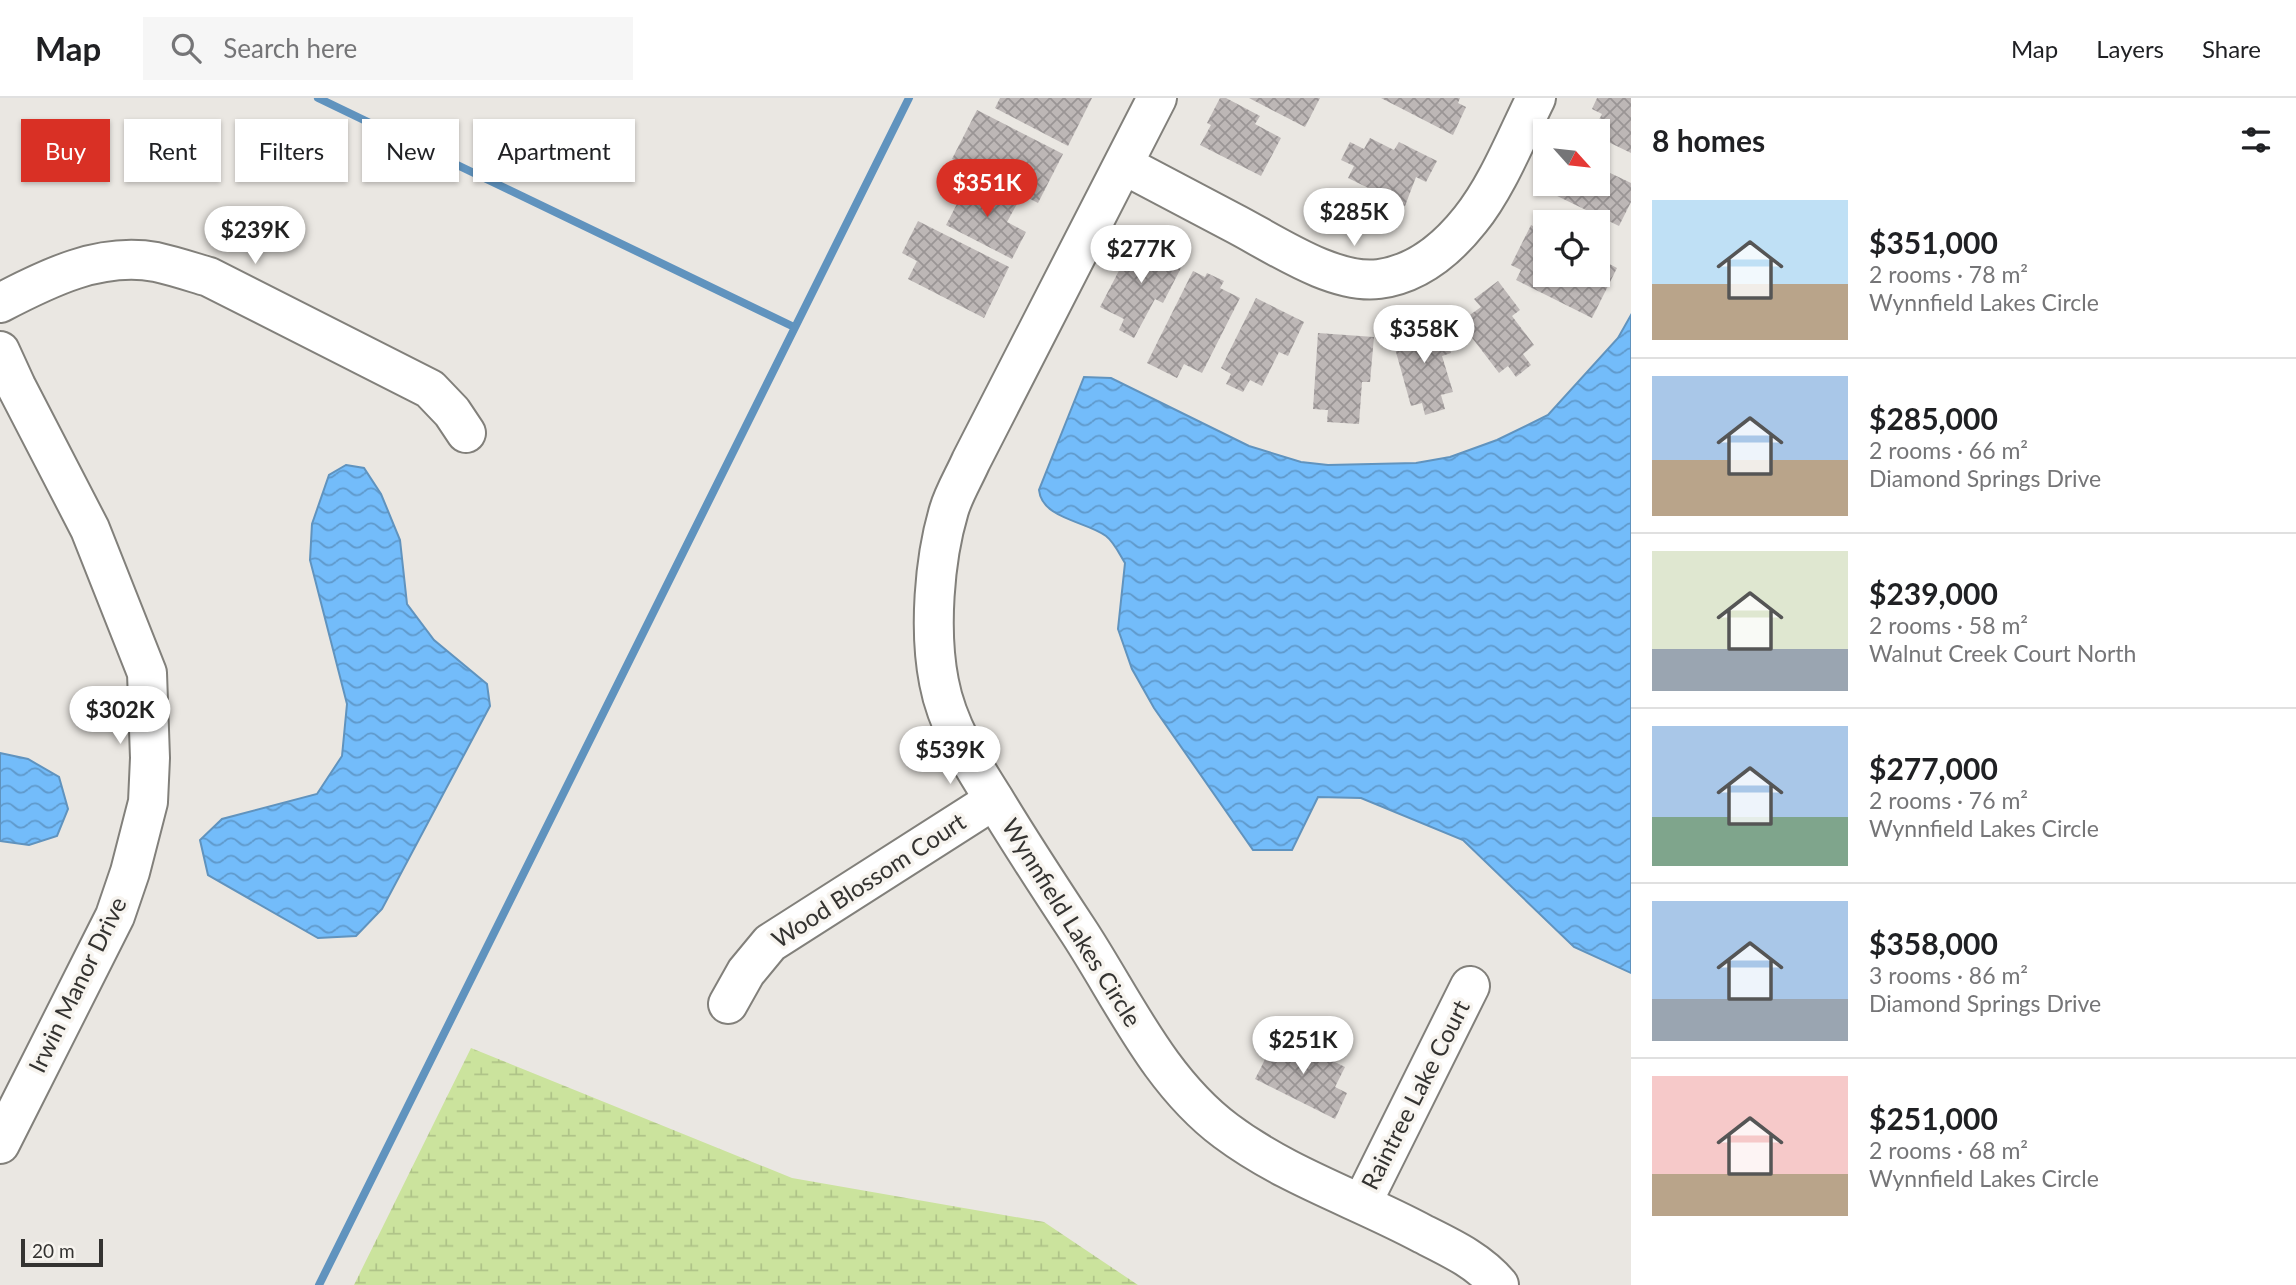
<!DOCTYPE html>
<meta charset="utf-8">
<style>
:root{--surface:#fff;--page:#f6f6f6;--text:#202124;--muted:#757577;--line:#e0e0e0;--accent:#d93025}
body{margin:0;font-family:Lato,sans-serif;background:var(--page);color:var(--text);height:100vh;display:flex;flex-direction:column;font-size:26px;white-space:nowrap}
*{box-sizing:border-box;margin:0}
p{font-size:23px;color:var(--muted)}
.icon{flex:none;width:38px;height:38px;fill:none;stroke:currentColor;stroke-width:2;stroke-linecap:round;stroke-linejoin:round}
.map{position:relative;flex:1;overflow:hidden}
.panel{display:flex;flex-direction:column;background:var(--surface);width:665px}
.panel>*{flex:none}
.top-card{position:absolute;left:21px;top:21px;width:665px;height:63px;display:flex;gap:14px}
.needle{width:46px;rotate:117deg}
.buttons{position:absolute;left:1533px;top:21px;display:grid;gap:14px}
.buttons a{display:grid;place-items:center;width:77px;height:77px;border-radius:0px;background:var(--surface);box-shadow:0 2px 5px #0004;font-size:35px}
.scale{position:absolute;left:21px;bottom:18px;width:82px;box-sizing:border-box;padding-left:7px;border:4px solid #343331;border-top:0;font-size:19px;line-height:24px;white-space:nowrap;color:#343331;-webkit-text-stroke:5px #f7f4ef;paint-order:stroke}
.price{position:absolute;translate:-50% -60px;padding:0 16px;border-radius:24px;background:#fff;color:#222;font-size:23px;line-height:46px;filter:drop-shadow(0 2px 4px #0008)}
.price::after{content:'';position:absolute;left:50%;top:42px;width:21px;height:16px;margin-left:-10px;background:inherit;clip-path:polygon(0 0,100% 0,50% 100%)}
.price.selected{background:var(--accent);color:#fff}
ul{padding:0;list-style:none}
li{display:flex;align-items:center;gap:21px;height:175px;padding:0 21px}
li+li{border-top:2px solid var(--line)}
li span{display:grid;place-items:center;flex:none;width:196px;height:140px;border-radius:0px;color:#555}
li>.icon{margin-inline-start:auto}
span .icon{width:84px;height:84px;fill:#fffc;stroke-width:1}
li b{font-size:30px}
h2{display:flex;justify-content:space-between;align-items:center;height:84px;padding:0 21px;font-size:30px}
.pill{padding:0 24px;border-radius:0px;background:var(--surface);box-shadow:0 2px 5px #0004;font-size:24px;line-height:63px}
.pill.selected{background:var(--accent);color:#fff}
header{display:flex;align-items:center;gap:42px;box-sizing:border-box;height:98px;padding:0 35px;background:var(--surface);border-bottom:2px solid var(--line)}
header strong{font-size:33px}
nav{display:flex;gap:38px;margin-inline-start:auto;font-size:24px}
.search{width:490px;height:63px;background:var(--page);display:flex;align-items:center;gap:18px;box-sizing:border-box;padding:0 24px;border-radius:0px;color:var(--muted);font-size:26px}
main{display:flex;flex:1;min-height:0}
.map>svg:first-child{display:block}
.wetland{fill:url(#wetland-marsh)}
.water{fill:url(#water-waves);stroke:#6093be;stroke-width:2}
.lines{fill:none;stroke-linecap:round;stroke-linejoin:round}
.stream{stroke:#6093be;stroke-width:8}
.building{fill:url(#building-cross-hatch)}
.minor-casing{stroke:#82807b;stroke-width:42}
.minor{stroke:#fff;stroke-width:38}
.labels{text-anchor:middle;stroke-width:7;stroke-linejoin:round;paint-order:stroke}
.street-label{font-size:24px;fill:#343331;stroke:#f7f4ef}
</style>
<header>
<strong>Map</strong>
<div class="search"><svg class="icon" aria-label="search" viewBox="0 0 24 24"><circle cx="10" cy="10" r="6"/><path d="M15 15l6 6"/></svg>Search here</div>
<nav><a>Map</a><a>Layers</a><a>Share</a></nav>
</header>
<main>
<div class="map">
<svg width="1631" height="1187" viewBox="0 0 1631 1187">
<defs>
<pattern id="wetland-marsh" width="20" height="14" patternUnits="userSpaceOnUse" patternTransform="scale(1.75)"><rect width="20" height="14" fill="#cbe39d"/><path d="M1 5h8M5 5V1M11 12h8M15 12V8" fill="none" stroke="#afc388"/></pattern>
<pattern id="water-waves" width="16" height="10" patternUnits="userSpaceOnUse" patternTransform="scale(1.75)"><rect width="16" height="10" fill="#73bcfa"/><path d="M0 5q4-4 8 0t8 0" fill="none" stroke="#5f99cb"/></pattern>
<pattern id="building-cross-hatch" width="8" height="8" patternUnits="userSpaceOnUse" patternTransform="scale(1.75)"><rect width="8" height="8" fill="#bdb7b6"/><path d="M0 0l8 8M0 8l8-8" fill="none" stroke="#9a9595"/></pattern>
</defs>
<rect width="100%" height="100%" fill="#eae7e2"/>
<path class="wetland" d="M471,950L792,1080L1044,1124L1138,1187H354Z"/>
<g class="water">
<path d="M1631,217V875L1574,849L1463,742L1361,700L1318,699L1292,752H1253L1154,610L1132,571L1118,531L1125,465C1120,457 1114,444 1106,438C1086,423 1042,421 1039,392L1084,279L1111,280L1249,348L1301,364L1328,367L1416,365L1450,359L1497,342L1548,317L1618,240Z"/>
<path d="M346,367L364,370L381,396L400,442L407,506L434,542L487,586L490,608L382,811L356,838L318,840L208,777L200,742L222,721L317,696L342,658L347,606L310,462L312,426L329,377Z"/>
<path d="M0,655L28,661L59,679L68,711L57,738L29,747L0,743Z"/>
</g>
<g class="lines">
<g class="stream">
<path d="M318,0L794,229"/>
<path d="M319,1187L909,0"/>
</g>
</g>
<g class="building">
<path d="M1000,0H1092L1068,48L995,10Z"/>
<path d="M1220,0H1226L1260,18L1255,26L1281,40L1261,78L1200,47L1211,27L1207,25Z"/>
<path d="M1249,0H1320L1305,29Z"/>
<path d="M1381,0H1460L1458,5L1466,9L1453,37Z"/>
<path d="M1597,0H1631V55L1598,39V33H1593L1602,16L1592,11Z"/>
<path d="M977,12L1063,56L1038,105L952,61Z"/>
<path d="M1370,40L1394,52L1399,44L1437,63L1426,84L1416,79L1405,108L1348,80L1354,68L1341,62L1350,44L1364,51Z"/>
<path d="M1598,58L1609,63L1604,72L1631,85V104L1619,128L1553,96L1559,86H1598Z"/>
<path d="M970,81L1018,104L1007,124L1026,134L1012,161L946,127Z"/>
<path d="M918,123L1009,169L984,220L908,181L917,163L902,155Z"/>
<path d="M1531,127L1545,134V177H1598V160L1617,170L1592,220L1516,182L1521,172L1511,167Z"/>
<path d="M1136,140L1184,164L1163,205L1155,201L1134,240L1119,232L1124,221L1100,209Z"/>
<path d="M1193,173L1205,179L1207,175L1224,183L1220,190L1240,200L1202,275L1184,266L1177,280L1147,265Z"/>
<path d="M1498,183L1520,212L1512,218L1534,247L1523,256L1531,267L1516,279L1508,268L1499,275L1460,224L1481,209L1474,201Z"/>
<path d="M1256,200L1304,224L1288,258L1279,254L1262,288L1250,282L1243,294L1226,286L1231,276L1221,270Z"/>
<path d="M1442,222L1451,255L1442,258L1453,294L1441,297L1445,311L1425,317L1422,305L1411,308L1391,236Z"/>
<path d="M1318,235L1374,239L1370,284H1362L1359,326L1327,324L1328,312L1313,311Z"/>
<path d="M1278,936L1345,969L1335,989L1347,995L1335,1021L1255,981Z"/>
</g>
<g class="lines">
<defs>
<g id="minor">
<path d="M1157,0L971,363C964,379 954,395 949,412C934,462 929,533 939,584C947,627 971,665 994,701C1021,746 1050,790 1079,834C1124,903 1159,983 1226,1033C1286,1078 1358,1101 1423,1136C1451,1150 1479,1163 1499,1187"/>
<path d="M1124,67C1160,86 1196,105 1232,124C1273,145 1333,187 1379,181C1417,176 1447,151 1470,122C1497,89 1517,38 1536,0"/>
<path d="M0,205C48,180 100,154 156,164C174,168 192,174 209,179L430,291L452,314L466,335"/>
<path d="M0,253L16,288L90,431L147,575L150,660L148,704L130,774L115,818L0,1046"/>
<path d="M728,906L746,874L770,845L994,702"/>
<path d="M1362,1105L1470,888"/>
</g>
</defs>
<use href="#minor" class="minor-casing"/>
<use href="#minor" class="minor"/>
</g>
<g class="labels">
<g class="street-label">
<text transform="translate(869 783) rotate(-33)" y="8">Wood Blossom Court</text>
<text transform="translate(1071 825) rotate(58)" y="8">Wynnfield Lakes Circle</text>
<text transform="translate(78 887) rotate(-64)" y="8">Irwin Manor Drive</text>
<text transform="translate(1416 997) rotate(-63)" y="8">Raintree Lake Court</text>
</g>
</g>
</svg>
<div class="buttons">
<a><svg class="needle" viewBox="-14 -14 28 28"><path d="M0-13l5 13h-10z" fill="#e53935"/><path d="M0 13l5-13h-10z" fill="#757577"/></svg></a>
<a><svg class="icon" aria-label="locate" viewBox="0 0 24 24"><circle cx="12" cy="12" r="6"/><path d="M12 2v4M12 18v4M2 12h4M18 12h4"/></svg></a>
</div>
<div class="scale">20 m</div>
<b class="price selected" style="left:987px;top:121px">$351K</b>
<b class="price" style="left:1354px;top:150px">$285K</b>
<b class="price" style="left:255px;top:168px">$239K</b>
<b class="price" style="left:1141px;top:187px">$277K</b>
<b class="price" style="left:1424px;top:267px">$358K</b>
<b class="price" style="left:120px;top:648px">$302K</b>
<b class="price" style="left:950px;top:688px">$539K</b>
<b class="price" style="left:1303px;top:978px">$251K</b>
<div class="top-card">
<a class="pill selected">Buy</a>
<a class="pill">Rent</a>
<a class="pill">Filters</a>
<a class="pill">New</a>
<a class="pill">Apartment</a>
</div>
</div>
<section class="panel">
<h2>8 homes<svg class="icon" aria-label="filters" viewBox="0 0 24 24"><path d="M4 7h16M4 17h16"/><circle cx="9" cy="7" r="2"/><circle cx="15" cy="17" r="2"/></svg></h2>
<ul>
<li><span style="background:linear-gradient(#bfe0f5 60%,#b9a48a 0)"><svg class="icon" aria-label="home" viewBox="0 0 24 24"><path d="M3 11l9-7 9 7M6 9v11h12V9"/></svg></span><div><b>$351,000</b><p>2 rooms · 78 m²</p><p>Wynnfield Lakes Circle</p></div></li>
<li><span style="background:linear-gradient(#a9c7e8 60%,#b9a48a 0)"><svg class="icon" aria-label="home" viewBox="0 0 24 24"><path d="M3 11l9-7 9 7M6 9v11h12V9"/></svg></span><div><b>$285,000</b><p>2 rooms · 66 m²</p><p>Diamond Springs Drive</p></div></li>
<li><span style="background:linear-gradient(#dfe7d0 70%,#9aa5b1 0)"><svg class="icon" aria-label="home" viewBox="0 0 24 24"><path d="M3 11l9-7 9 7M6 9v11h12V9"/></svg></span><div><b>$239,000</b><p>2 rooms · 58 m²</p><p>Walnut Creek Court North</p></div></li>
<li><span style="background:linear-gradient(#a9c7e8 65%,#7fa58c 0)"><svg class="icon" aria-label="home" viewBox="0 0 24 24"><path d="M3 11l9-7 9 7M6 9v11h12V9"/></svg></span><div><b>$277,000</b><p>2 rooms · 76 m²</p><p>Wynnfield Lakes Circle</p></div></li>
<li><span style="background:linear-gradient(#a9c7e8 70%,#9aa5b1 0)"><svg class="icon" aria-label="home" viewBox="0 0 24 24"><path d="M3 11l9-7 9 7M6 9v11h12V9"/></svg></span><div><b>$358,000</b><p>3 rooms · 86 m²</p><p>Diamond Springs Drive</p></div></li>
<li><span style="background:linear-gradient(#f6c9c9 70%,#b9a48a 0)"><svg class="icon" aria-label="home" viewBox="0 0 24 24"><path d="M3 11l9-7 9 7M6 9v11h12V9"/></svg></span><div><b>$251,000</b><p>2 rooms · 68 m²</p><p>Wynnfield Lakes Circle</p></div></li>
</ul>
</section>
</main>
